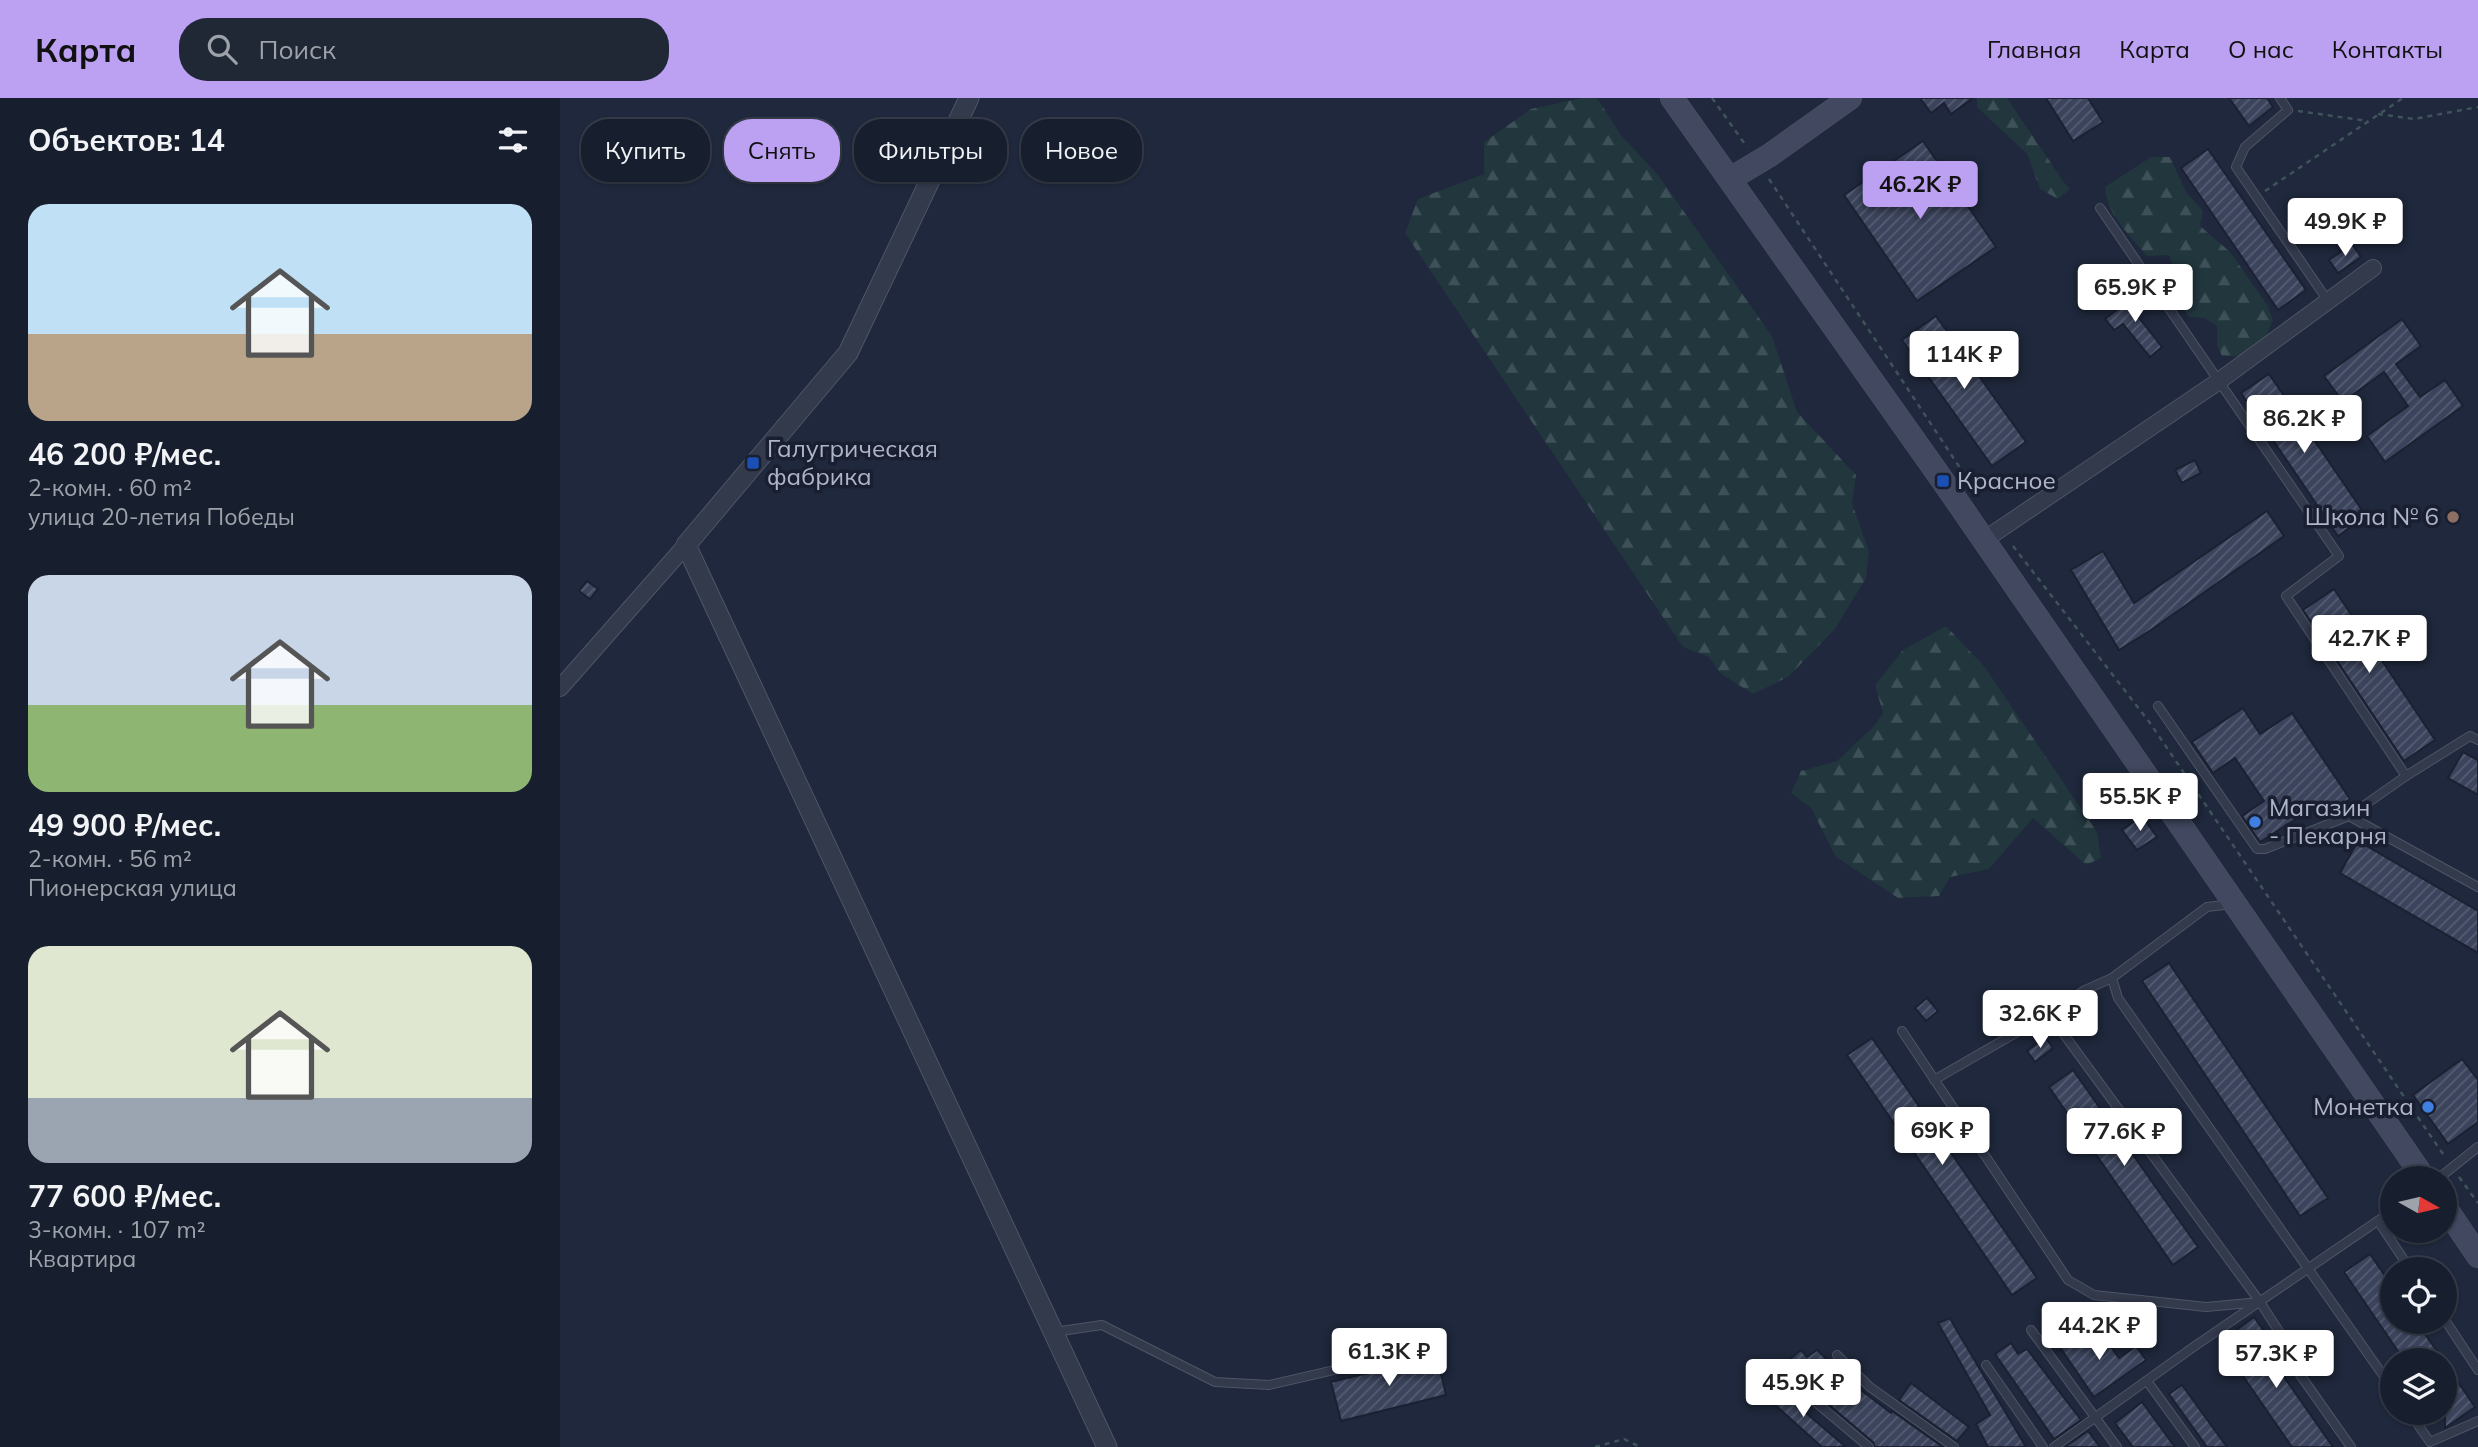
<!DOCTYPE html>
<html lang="ru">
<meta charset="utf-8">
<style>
:root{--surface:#171e2d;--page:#202735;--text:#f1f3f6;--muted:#9ea2aa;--line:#363c49;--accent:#bca0f2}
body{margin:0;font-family:Mulish,sans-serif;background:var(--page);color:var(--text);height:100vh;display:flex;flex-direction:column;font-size:26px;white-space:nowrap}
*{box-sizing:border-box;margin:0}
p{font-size:23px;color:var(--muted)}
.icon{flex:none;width:38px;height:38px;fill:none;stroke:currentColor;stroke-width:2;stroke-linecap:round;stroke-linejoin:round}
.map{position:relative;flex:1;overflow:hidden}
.sheet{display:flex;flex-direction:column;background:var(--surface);width:560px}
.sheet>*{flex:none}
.hud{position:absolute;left:21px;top:21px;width:665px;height:63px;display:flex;gap:14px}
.needle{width:46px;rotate:98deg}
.fabs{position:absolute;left:1820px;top:1068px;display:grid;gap:14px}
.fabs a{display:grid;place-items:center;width:77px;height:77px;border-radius:50%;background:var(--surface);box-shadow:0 2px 5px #0004,0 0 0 2px var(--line);font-size:35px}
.price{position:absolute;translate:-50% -60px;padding:0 16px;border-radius:7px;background:#fff;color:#222;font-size:23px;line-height:46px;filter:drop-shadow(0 2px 4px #0008)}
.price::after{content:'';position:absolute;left:50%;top:42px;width:21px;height:16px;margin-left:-10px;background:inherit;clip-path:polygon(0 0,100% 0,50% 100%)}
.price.current{background:var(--accent);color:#111}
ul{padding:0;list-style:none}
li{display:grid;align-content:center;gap:14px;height:371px;padding:0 28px}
li span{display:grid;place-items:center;height:217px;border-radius:21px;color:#555}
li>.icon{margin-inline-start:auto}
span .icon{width:126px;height:126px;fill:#fffc;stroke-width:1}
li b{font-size:30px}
h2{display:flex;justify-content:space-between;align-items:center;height:84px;padding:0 28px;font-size:30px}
.tag{padding:0 24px;border-radius:28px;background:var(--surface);box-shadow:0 2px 5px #0004,0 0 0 2px var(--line);font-size:24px;line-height:63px}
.tag.current{background:var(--accent);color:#111}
header{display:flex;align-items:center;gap:42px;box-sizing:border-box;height:98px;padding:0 35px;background:var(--accent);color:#111}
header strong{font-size:33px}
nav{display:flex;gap:38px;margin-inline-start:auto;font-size:24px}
.search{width:490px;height:63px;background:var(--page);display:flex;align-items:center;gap:18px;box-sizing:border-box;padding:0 24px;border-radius:28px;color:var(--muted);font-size:26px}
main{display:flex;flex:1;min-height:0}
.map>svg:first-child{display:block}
.forest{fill:url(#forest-firs)}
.building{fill:url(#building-hatch);stroke:#1b2132;stroke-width:2}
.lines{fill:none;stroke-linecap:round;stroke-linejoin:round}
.service-casing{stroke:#4e5567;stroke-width:10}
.minor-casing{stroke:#4e5567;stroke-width:18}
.tertiary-casing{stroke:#4e5567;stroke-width:21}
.secondary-casing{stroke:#4e5567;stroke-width:24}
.path{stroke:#3f535a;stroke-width:2.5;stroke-dasharray:5 5;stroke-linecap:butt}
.service{stroke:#333a4c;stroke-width:8}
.minor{stroke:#333a4c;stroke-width:16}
.tertiary{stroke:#333a4c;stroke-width:19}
.secondary{stroke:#41485f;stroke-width:23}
.transit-dot{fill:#1a4fb4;stroke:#191f30;stroke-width:2.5}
.education-dot{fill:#8d6e63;stroke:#191f30;stroke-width:2.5}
.shop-dot{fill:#3f7fe0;stroke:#191f30;stroke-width:2.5}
.labels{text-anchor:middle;stroke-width:7;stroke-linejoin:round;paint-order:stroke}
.poi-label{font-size:24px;fill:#aeb5c8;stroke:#191f30;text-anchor:start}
</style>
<header>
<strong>Карта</strong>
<div class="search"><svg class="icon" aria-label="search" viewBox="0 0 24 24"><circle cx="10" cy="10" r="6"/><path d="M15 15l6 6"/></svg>Поиск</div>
<nav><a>Главная</a><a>Карта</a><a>О нас</a><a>Контакты</a></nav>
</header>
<main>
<section class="sheet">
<h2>Объектов: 14<svg class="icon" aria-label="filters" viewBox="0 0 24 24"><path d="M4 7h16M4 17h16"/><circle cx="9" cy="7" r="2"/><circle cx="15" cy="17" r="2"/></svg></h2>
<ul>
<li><span style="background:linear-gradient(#bfe0f5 60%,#b9a48a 0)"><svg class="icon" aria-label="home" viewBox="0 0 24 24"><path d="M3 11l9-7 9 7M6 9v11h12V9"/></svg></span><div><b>46 200 ₽/мес.</b><p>2-комн. · 60 m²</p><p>улица 20-летия Победы</p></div></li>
<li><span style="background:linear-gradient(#c9d6e8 60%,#8fb573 0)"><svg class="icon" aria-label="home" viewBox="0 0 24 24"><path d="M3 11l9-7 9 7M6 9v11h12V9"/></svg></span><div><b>49 900 ₽/мес.</b><p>2-комн. · 56 m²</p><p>Пионерская улица</p></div></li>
<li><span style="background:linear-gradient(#dfe7d0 70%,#9aa5b1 0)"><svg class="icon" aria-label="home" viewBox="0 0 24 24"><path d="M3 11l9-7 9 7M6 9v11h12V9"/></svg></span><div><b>77 600 ₽/мес.</b><p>3-комн. · 107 m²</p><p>Квартира</p></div></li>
</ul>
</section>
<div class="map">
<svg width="1918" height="1349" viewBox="0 0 1918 1349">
<defs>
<pattern id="forest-firs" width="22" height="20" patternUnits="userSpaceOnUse" patternTransform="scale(1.75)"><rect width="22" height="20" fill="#21363d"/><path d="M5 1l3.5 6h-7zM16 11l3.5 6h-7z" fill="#3f5158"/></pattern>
<pattern id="building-hatch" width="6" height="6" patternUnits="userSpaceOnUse" patternTransform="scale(1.75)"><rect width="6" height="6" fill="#3b445c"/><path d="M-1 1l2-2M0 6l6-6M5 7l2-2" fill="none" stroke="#555d72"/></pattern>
</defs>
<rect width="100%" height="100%" fill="#1f283c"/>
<g class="forest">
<path d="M1022,0H1037L1061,37L1098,77L1212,238L1237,314L1296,377L1292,405L1309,454L1306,480L1275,531L1228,579L1193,596L1160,575L1149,559L1123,549L845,135L858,101L924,76V44L971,11Z"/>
<path d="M1417,0H1447L1503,83L1510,91L1498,101L1480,91L1467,56L1417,9Z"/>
<path d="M1591,59H1610L1626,94L1643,113L1640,128L1670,154L1708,208L1713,222L1707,237L1693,251L1679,258H1662L1657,247V228L1644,220L1630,219L1603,180L1613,167L1609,157L1587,158C1570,137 1546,116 1545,89Z"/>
<path d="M1386,528L1424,568L1537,734L1541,760L1526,767L1473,720L1429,771L1390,779L1379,798L1338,800L1276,759L1251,710L1231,695L1241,673L1277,663L1314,628L1323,615L1315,587L1343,552Z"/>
</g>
<g class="building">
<path d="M1360,0H1413L1391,16L1384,5L1371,15Z"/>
<path d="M1486,0H1528L1543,24L1513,43Z"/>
<path d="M1669,0H1707L1713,9L1689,28Z"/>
<path d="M1363,43L1436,149L1357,203L1284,97Z"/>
<path d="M1648,51L1746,192L1718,212L1621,70Z"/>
<path d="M1792,146L1801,159L1778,175L1769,162Z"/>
<path d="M1578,195L1587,207L1576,216L1602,249L1590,259L1563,226L1554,232L1545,221Z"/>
<path d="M1376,218L1466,344L1432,368L1342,242Z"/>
<path d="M1842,221L1861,248L1836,266L1860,299L1885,282L1903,308L1825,364L1807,338L1848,308L1824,274L1783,304L1764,278Z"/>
<path d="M1709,276L1806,418L1778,438L1681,295Z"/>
<path d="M1635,362L1641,375L1622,385L1615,372Z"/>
<path d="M1707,413L1724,438L1591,532L1559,552L1511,472L1543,453L1574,505Z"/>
<path d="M27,483L38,491L30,501L19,493Z"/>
<path d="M1774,491L1875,642L1844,663L1743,512Z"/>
<path d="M1683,610L1700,636L1732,615L1790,701L1768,716L1761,705L1700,744L1682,718L1704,703L1675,660L1653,675L1632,644Z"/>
<path d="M1903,654L1918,662V697L1888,680Z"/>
<path d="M1582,718L1597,739L1577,752L1562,732Z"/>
<path d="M1798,743L1918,813V855L1780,775Z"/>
<path d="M1609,865L1768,1100L1740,1118L1582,883Z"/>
<path d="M1367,900L1378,913L1366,923L1355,910Z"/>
<path d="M1485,939L1493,950L1475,964L1467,953Z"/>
<path d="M1312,940L1477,1180L1452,1197L1287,957Z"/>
<path d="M1902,961L1918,982V1024L1888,1046L1853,997Z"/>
<path d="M1513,972L1638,1149L1613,1167L1489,989Z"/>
<path d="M1810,1156L1832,1188V1223H1856L1883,1262H1844L1784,1174Z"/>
<path d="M1694,1219L1711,1243L1703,1249L1773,1349H1732L1676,1268L1687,1260L1671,1236Z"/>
<path d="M1390,1220L1396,1231L1466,1349H1428L1416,1326L1430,1317L1378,1225Z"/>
<path d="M1513,1233L1524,1248L1541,1235L1559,1260L1576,1248L1586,1262L1534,1299L1497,1245Z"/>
<path d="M1451,1245L1458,1256L1467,1251L1521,1322L1494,1341L1435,1256Z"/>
<path d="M1241,1252L1247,1259L1257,1252L1297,1289L1331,1315L1332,1313L1383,1349H1315L1313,1344L1268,1306L1229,1262Z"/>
<path d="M877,1258L886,1297L781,1323L771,1284Z"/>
<path d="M1885,1265L1915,1309L1885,1330Z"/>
<path d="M1351,1285L1409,1329L1397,1343L1339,1302Z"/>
<path d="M1222,1287L1232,1303L1286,1349H1262L1206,1299Z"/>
<path d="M1622,1287L1667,1349H1647L1609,1296Z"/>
<path d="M1582,1304L1615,1349H1573L1555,1325Z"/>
<path d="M1528,1333L1540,1349H1505Z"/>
</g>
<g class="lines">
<defs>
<g id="service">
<path d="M1720,0L1728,12L1685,49L1676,69L1768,203"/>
<path d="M1540,110L1779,458L1726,498L1846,678"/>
<path d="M1598,608L1697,751H1705L1789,718L1846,678L1910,638L1918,642"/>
<path d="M1789,718L1918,789"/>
<path d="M1552,880L1558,900L1832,1290"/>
<path d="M1489,916L1700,1204L1720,1235L1724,1254L1791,1349"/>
<path d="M1342,933L1508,1182L1534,1197L1646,1209L1700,1204"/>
<path d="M1374,982L1489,916L1525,892L1552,880L1647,809L1672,806"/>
<path d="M1879,1080L1918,1049"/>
<path d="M1818,1123L1850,1171"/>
<path d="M1885,1222L1918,1272"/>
<path d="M1471,1232L1557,1349"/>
<path d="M494,1234L542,1227L655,1284L709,1287L866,1251"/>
<path d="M1277,1257L1310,1289L1394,1349"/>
<path d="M1426,1267L1483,1349"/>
<path d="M1227,1274L1241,1292L1309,1349"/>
<path d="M1587,1283L1635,1349"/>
<path d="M1849,1314L1870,1344L1918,1323"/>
<path d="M1494,1349L1632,1250L1832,1113"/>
</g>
<g id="minor">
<path d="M1424,442L1659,283L1813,170"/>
<path d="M0,590L126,447"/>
</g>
<path id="tertiary" d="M409,0L288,255L126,447L547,1349"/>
<g id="secondary">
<path d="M1112,0L1383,383L1864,1080"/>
<path d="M1170,81L1210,57L1290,0"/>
<path d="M1885,1109L1918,1158"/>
</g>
</defs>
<use href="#service" class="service-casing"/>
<use href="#minor" class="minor-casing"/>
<use href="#tertiary" class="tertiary-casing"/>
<use href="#secondary" class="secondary-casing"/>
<g class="path">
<path d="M1152,0L1187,49"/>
<path d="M1738,13L1808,23"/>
<path d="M1818,16L1854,21L1918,9"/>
<path d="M1209,81L1406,379"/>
<path d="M1705,93L1843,0"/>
<path d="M1453,448L1590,625L1885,1059"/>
<path d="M1899,1079L1918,1105"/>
<path d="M1035,1349L1064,1341L1080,1349"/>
</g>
<use href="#service" class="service"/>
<use href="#minor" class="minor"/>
<use href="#tertiary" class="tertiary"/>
<use href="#secondary" class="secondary"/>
</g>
<g class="transit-dot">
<rect x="186" y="358" width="14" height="14" rx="3.5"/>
<rect x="1376" y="376" width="14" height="14" rx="3.5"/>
</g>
<circle class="education-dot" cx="1893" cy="419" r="7"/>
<g class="shop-dot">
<circle cx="1695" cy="724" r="7"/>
<circle cx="1868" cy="1009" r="7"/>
</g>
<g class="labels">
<g class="poi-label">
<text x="207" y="359">Галугрическая<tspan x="207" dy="28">фабрика</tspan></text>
<text x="1397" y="391">Красное</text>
<text x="1879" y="427" text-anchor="end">Школа № 6</text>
<text x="1709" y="718">Магазин<tspan x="1709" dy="28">- Пекарня</tspan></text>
<text x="1854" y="1017" text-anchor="end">Монетка</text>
</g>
</g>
</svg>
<div class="fabs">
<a><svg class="needle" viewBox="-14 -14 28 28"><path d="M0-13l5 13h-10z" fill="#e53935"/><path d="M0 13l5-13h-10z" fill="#9ea2aa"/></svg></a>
<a><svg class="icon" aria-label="locate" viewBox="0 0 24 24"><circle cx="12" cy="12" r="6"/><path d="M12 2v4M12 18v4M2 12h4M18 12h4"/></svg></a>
<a><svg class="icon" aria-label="layers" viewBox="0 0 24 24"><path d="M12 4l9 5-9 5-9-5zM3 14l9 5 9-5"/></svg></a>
</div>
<b class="price current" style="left:1360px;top:123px">46.2K ₽</b>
<b class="price" style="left:1785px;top:160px">49.9K ₽</b>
<b class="price" style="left:1575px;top:226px">65.9K ₽</b>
<b class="price" style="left:1404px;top:293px">114K ₽</b>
<b class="price" style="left:1744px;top:357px">86.2K ₽</b>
<b class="price" style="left:1809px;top:577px">42.7K ₽</b>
<b class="price" style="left:1580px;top:735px">55.5K ₽</b>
<b class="price" style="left:1480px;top:952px">32.6K ₽</b>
<b class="price" style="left:1382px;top:1069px">69K ₽</b>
<b class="price" style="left:1564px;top:1070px">77.6K ₽</b>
<b class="price" style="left:1539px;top:1264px">44.2K ₽</b>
<b class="price" style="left:829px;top:1290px">61.3K ₽</b>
<b class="price" style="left:1716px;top:1292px">57.3K ₽</b>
<b class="price" style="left:1243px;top:1321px">45.9K ₽</b>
<div class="hud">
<a class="tag">Купить</a>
<a class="tag current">Снять</a>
<a class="tag">Фильтры</a>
<a class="tag">Новое</a>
</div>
</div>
</main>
